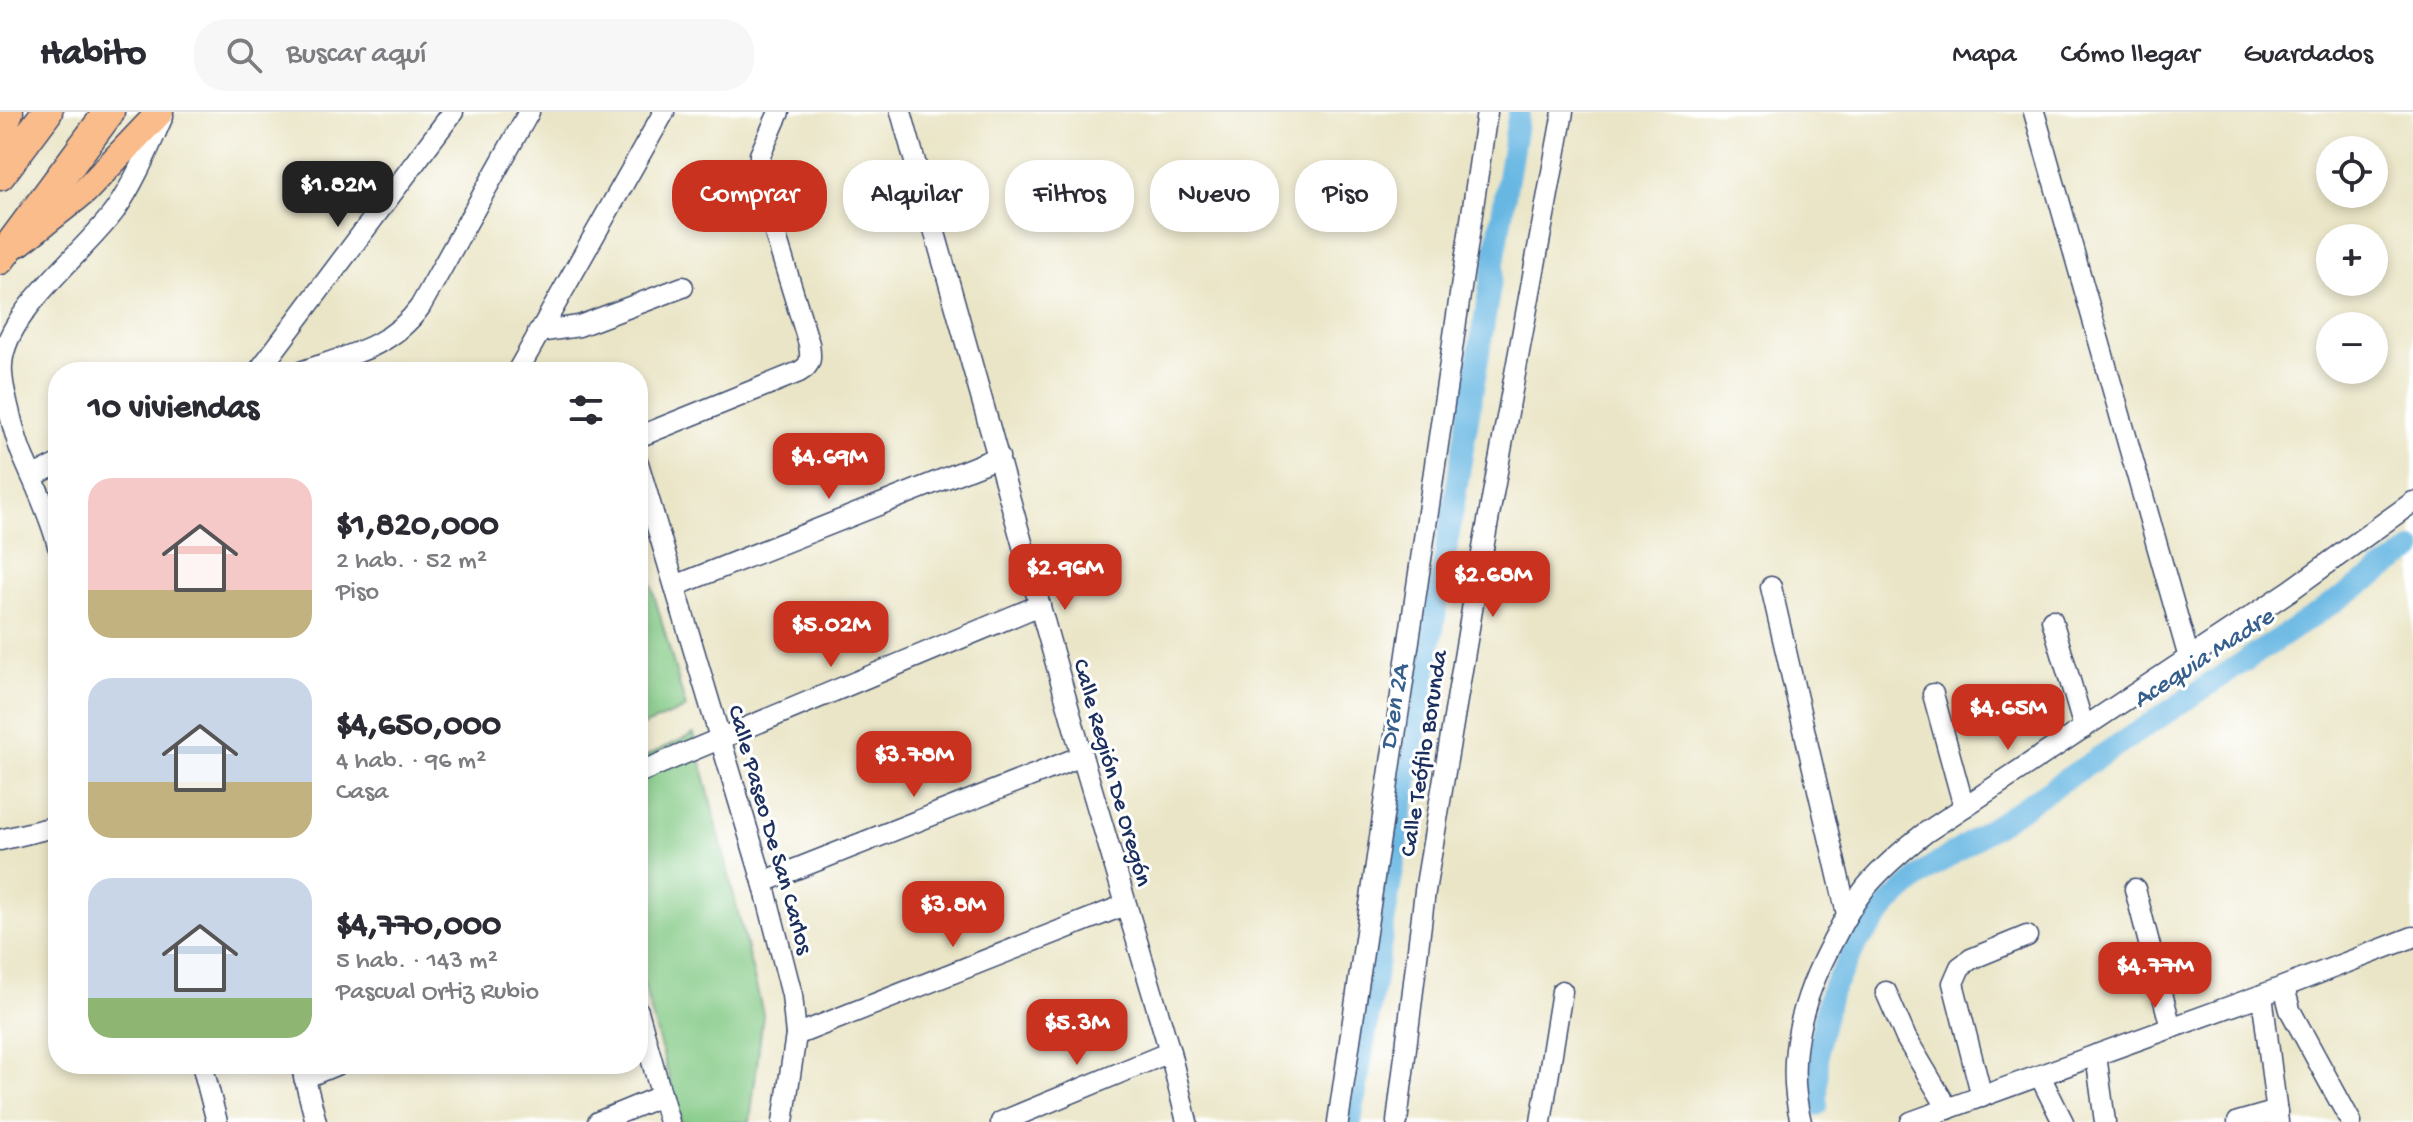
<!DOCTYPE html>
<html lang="es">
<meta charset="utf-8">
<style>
:root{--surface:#fff;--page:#f7f7f7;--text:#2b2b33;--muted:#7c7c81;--line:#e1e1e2;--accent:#c8321e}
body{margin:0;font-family:"Gochi Hand",sans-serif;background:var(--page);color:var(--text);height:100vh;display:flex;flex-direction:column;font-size:30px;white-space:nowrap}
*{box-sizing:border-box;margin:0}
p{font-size:26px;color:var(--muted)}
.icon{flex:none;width:44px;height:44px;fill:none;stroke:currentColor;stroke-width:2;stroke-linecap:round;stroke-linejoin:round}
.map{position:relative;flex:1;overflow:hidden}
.panel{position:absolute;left:48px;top:250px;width:600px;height:712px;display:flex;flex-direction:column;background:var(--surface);border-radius:32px;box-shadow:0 4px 12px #0003}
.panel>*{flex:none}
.banner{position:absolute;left:672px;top:48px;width:760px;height:72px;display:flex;gap:16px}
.buttons{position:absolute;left:2316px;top:24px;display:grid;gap:16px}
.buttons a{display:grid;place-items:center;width:72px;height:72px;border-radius:50%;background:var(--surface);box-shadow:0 4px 12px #0003;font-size:40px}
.price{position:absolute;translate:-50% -68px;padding:0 18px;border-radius:16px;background:var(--accent);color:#fff;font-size:26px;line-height:52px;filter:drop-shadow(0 2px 4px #0008)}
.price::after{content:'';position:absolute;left:50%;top:48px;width:24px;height:18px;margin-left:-12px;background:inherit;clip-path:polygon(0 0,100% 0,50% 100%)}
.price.active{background:#222;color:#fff}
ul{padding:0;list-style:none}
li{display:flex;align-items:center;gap:24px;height:200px;padding:0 40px}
li span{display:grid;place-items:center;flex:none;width:224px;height:160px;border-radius:24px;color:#555}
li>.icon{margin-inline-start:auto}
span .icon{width:96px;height:96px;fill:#fffc;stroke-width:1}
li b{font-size:34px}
h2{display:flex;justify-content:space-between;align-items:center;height:96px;padding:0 40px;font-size:34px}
.tag{padding:0 28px;border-radius:32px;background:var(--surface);box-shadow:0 4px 12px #0003;font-size:28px;line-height:72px}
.tag.active{background:var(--accent);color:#fff}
header{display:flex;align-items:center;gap:48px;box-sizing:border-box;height:112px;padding:0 40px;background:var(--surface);border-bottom:2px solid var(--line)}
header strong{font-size:38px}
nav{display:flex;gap:44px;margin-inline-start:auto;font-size:28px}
.search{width:560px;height:72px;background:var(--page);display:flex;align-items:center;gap:20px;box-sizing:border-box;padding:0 28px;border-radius:32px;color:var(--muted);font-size:30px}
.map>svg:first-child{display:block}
.green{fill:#82c984;stroke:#4e7c71;stroke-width:2}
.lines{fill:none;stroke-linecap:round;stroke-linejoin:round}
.canal{stroke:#68b7e3;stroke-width:22}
.minor-casing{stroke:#3a4a6e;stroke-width:23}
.major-casing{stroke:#3a4a6e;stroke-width:29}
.highway-casing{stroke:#3a4a6e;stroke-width:33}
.minor{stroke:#fff;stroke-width:20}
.major{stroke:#f9bc8a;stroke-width:26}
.highway{stroke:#f9bc8a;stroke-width:30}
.labels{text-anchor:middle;stroke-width:6;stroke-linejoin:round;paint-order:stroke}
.street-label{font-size:24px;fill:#1b2f5e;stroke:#fff}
.water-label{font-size:26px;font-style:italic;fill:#365f8d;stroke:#fff}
</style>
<header>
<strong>Habito</strong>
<div class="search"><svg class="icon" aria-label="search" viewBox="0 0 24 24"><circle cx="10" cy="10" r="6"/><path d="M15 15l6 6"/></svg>Buscar aquí</div>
<nav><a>Mapa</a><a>Cómo llegar</a><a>Guardados</a></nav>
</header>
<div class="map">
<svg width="2413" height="1010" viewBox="0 0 2413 1010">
<rect width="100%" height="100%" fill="#fff"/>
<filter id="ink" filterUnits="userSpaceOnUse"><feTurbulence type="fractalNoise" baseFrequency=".0125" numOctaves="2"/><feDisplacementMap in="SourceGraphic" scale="16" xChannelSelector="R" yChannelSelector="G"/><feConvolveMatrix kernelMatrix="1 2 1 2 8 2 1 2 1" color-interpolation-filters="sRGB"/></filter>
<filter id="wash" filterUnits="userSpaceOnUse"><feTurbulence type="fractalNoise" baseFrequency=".006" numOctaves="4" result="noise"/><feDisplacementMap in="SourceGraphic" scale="32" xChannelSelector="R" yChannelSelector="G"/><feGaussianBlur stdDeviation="1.8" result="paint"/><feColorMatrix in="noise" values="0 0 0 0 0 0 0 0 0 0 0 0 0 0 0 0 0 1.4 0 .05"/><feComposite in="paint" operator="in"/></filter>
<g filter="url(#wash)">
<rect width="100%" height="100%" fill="#eae5c6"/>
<g class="green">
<path d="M638,426L686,596L638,616Z"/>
<path d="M694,622L763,902L750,1010H681L638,851V648Z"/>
</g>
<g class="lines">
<g class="canal">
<path d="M1817,993L1818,936L1830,882L1857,831L1890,791L1925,760L2413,438"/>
<path d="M1351,1010L1519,0"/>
</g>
</g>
</g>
<g filter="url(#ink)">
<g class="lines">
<defs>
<g id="minor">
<path d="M901,0L1082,644L1170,940L1187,1010"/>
<path d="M2034,0L2189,546"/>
<path d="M538,220L579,214L683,175"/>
<path d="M258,260L453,0"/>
<path d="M300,260C346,244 391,236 420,195L529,0"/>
<path d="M517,260L664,0"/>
<path d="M638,325L799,260C812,253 811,246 809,232L762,79L760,43L779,0"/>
<path d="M638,351L763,770L792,883L796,923L783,1010"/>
<path d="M33,364L58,352"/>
<path d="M58,434C50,403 37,377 25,349C16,330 12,310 7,290C4,278 1,265 2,253C4,200 86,140 116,97C136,68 149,35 163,4"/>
<path d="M675,474L999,345"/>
<path d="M1771,475L1847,802"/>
<path d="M2052,508L2084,616"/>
<path d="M1933,582L1964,695"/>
<path d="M638,661L1040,493"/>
<path d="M0,728L58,714"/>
<path d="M763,770L1082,644"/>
<path d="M2135,777L2171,916"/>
<path d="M2284,875L2290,898L2351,1010"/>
<path d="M1886,880L1906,926L1948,997"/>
<path d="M2262,883L2278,1010"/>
<path d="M638,899L669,1010"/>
<path d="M796,923L1125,793"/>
<path d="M2096,943L2105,1010"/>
<path d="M202,952L217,1010"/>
<path d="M301,952L316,1010"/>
<path d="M2040,964L2063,1010"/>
<path d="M304,966L338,952"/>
<path d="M1982,985L1953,871L1960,855L1971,847L2027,824"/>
<path d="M598,1010L661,984"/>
<path d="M1001,1010L1170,940"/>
<path d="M1338,1010L1487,0"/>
<path d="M1397,1010L1425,779L1475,480L1563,0"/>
<path d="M1541,1010L1562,879"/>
<path d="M1801,1010C1784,946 1803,884 1834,827C1843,809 1853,791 1866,775C1883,755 1904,737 1925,721L2291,478L2413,390"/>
<path d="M1911,1010L2262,883L2413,825"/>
<path d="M2238,1010L2277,999"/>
</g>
<path id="major" d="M19,131L85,79L160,0"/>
<g id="highway">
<path d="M0,21L8,0"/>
<path d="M0,63L47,0"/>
<path d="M0,147L109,0"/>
</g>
</defs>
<use href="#minor" class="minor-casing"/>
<use href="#major" class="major-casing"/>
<use href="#highway" class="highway-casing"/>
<use href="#minor" class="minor"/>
<use href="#major" class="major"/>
<use href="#highway" class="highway"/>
</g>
</g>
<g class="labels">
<g class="street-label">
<text transform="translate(1422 641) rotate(-81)" y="8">Calle Teófilo Borunda</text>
<text transform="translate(1114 660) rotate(74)" y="8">Calle Región De Oregón</text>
<text transform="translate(772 717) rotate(74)" y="8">Calle Paseo De San Carlos</text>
</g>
<g class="water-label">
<text transform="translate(2202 544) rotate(-33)" y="9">Acequia Madre</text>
<text transform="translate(1392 595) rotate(-81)" y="9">Dren 2A</text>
</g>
</g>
</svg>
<div class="buttons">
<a><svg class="icon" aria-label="locate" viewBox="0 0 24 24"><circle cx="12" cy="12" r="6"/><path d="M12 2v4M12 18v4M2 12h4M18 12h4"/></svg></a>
<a>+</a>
<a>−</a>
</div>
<b class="price active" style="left:338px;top:117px">$1.82M</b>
<b class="price" style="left:829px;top:389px">$4.69M</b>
<b class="price" style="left:1065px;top:500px">$2.96M</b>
<b class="price" style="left:1493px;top:507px">$2.68M</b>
<b class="price" style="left:831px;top:557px">$5.02M</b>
<b class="price" style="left:2008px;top:640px">$4.65M</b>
<b class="price" style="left:914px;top:687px">$3.78M</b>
<b class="price" style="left:953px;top:837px">$3.8M</b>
<b class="price" style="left:2155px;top:898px">$4.77M</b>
<b class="price" style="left:1077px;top:955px">$5.3M</b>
<div class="banner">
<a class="tag active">Comprar</a>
<a class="tag">Alquilar</a>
<a class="tag">Filtros</a>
<a class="tag">Nuevo</a>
<a class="tag">Piso</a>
</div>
<section class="panel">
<h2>10 viviendas<svg class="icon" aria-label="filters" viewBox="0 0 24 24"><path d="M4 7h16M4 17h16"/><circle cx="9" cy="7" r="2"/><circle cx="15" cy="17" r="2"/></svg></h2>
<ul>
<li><span style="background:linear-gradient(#f6c9c9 70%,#c2b280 0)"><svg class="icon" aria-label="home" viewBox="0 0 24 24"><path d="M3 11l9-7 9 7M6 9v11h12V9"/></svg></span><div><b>$1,820,000</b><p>2 hab. · 52 m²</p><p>Piso</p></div></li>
<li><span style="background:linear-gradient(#c9d6e8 65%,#c2b280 0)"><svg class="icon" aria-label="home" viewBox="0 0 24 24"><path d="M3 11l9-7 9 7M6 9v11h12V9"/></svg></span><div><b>$4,650,000</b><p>4 hab. · 96 m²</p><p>Casa</p></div></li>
<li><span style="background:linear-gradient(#c9d6e8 75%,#8fb573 0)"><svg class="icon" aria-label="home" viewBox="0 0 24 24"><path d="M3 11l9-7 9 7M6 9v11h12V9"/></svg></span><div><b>$4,770,000</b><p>5 hab. · 143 m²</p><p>Pascual Ortiz Rubio</p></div></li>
</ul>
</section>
</div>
